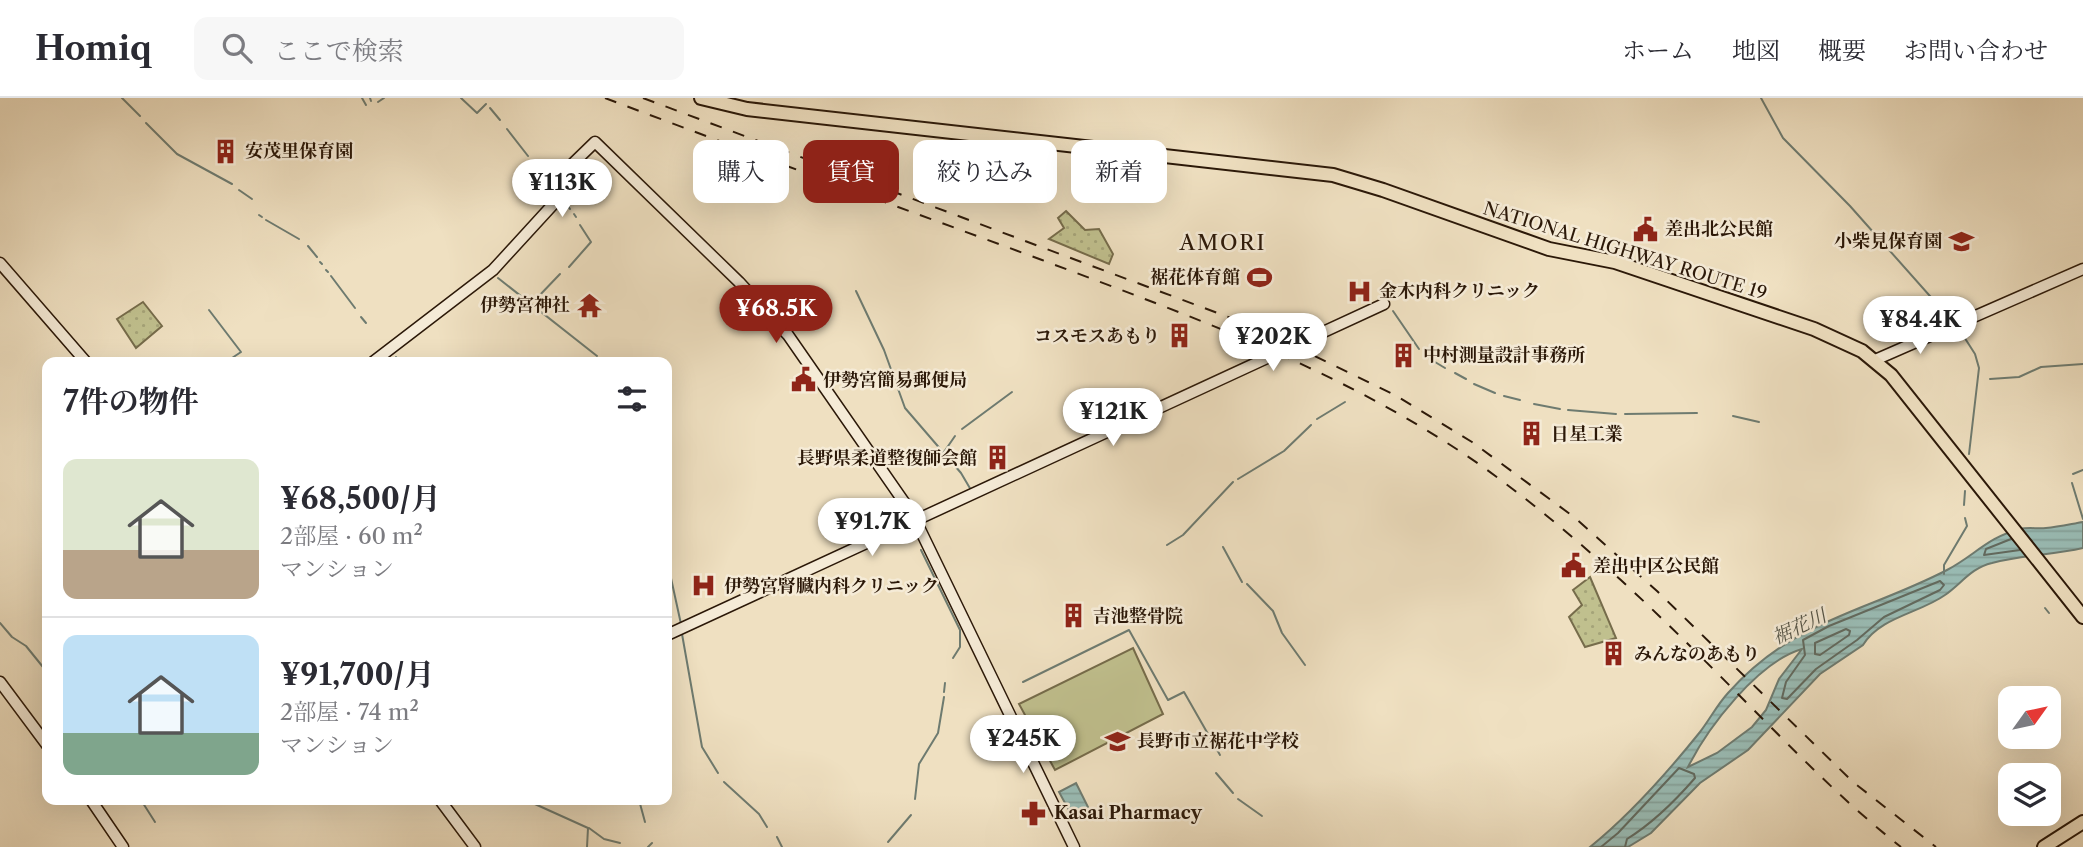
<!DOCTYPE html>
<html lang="ja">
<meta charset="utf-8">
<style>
:root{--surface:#fff;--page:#f7f7f7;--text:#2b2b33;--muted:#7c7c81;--line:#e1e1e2;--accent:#8f2418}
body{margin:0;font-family:"Libre Caslon Text","Noto Serif JP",serif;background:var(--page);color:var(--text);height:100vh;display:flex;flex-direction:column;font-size:26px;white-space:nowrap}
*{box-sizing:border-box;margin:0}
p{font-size:23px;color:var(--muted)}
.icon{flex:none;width:38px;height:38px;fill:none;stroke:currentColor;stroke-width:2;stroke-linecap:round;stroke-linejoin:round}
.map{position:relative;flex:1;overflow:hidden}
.panel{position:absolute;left:42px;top:259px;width:630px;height:448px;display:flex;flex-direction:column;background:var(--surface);border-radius:14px;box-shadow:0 7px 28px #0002}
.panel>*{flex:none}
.top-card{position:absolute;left:693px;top:42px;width:665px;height:63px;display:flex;gap:14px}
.needle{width:46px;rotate:57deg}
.buttons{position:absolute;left:1998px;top:588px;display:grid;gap:14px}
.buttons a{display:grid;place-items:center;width:63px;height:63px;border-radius:14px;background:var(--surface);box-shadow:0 7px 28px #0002;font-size:35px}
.price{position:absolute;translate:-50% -60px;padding:0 16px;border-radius:24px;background:#fff;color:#222;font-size:23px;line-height:46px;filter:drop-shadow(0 2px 4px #0008)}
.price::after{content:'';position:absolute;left:50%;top:42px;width:21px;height:16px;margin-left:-10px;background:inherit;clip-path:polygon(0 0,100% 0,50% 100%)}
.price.active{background:var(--accent);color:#fff}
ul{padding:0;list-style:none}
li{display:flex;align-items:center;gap:21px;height:175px;padding:0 21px}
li+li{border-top:2px solid var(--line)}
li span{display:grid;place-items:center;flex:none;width:196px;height:140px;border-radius:14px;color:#555}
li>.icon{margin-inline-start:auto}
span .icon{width:84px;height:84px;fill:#fffc;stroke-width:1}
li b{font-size:30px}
h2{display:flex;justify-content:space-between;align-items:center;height:84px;padding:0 21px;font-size:30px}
.chip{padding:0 24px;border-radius:14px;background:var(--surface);box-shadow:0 7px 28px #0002;font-size:24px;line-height:63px}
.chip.active{background:var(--accent);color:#fff}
header{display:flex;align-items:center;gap:42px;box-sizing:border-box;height:98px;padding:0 35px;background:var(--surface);border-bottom:2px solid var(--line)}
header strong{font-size:33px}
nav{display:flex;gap:38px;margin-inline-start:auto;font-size:24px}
.search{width:490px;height:63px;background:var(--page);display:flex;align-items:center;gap:18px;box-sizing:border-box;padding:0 24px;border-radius:14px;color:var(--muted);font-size:26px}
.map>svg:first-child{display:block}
.park{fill:url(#park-dots);stroke:#766c4b;stroke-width:2}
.garden{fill:#c0c08e;stroke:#766c4b;stroke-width:2}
.water{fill:url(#water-rules);stroke:#6e7b70;stroke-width:2;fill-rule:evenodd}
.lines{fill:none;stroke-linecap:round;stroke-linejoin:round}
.shore{stroke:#626a5f;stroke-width:2}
.stream{stroke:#6e7b70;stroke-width:2}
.secondary-casing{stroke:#2b1808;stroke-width:13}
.highway-casing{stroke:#2b1808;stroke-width:16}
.secondary{stroke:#f5ebd7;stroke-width:10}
.highway{stroke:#efe0c1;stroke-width:12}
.rail{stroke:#2b1808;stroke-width:2;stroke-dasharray:12 12;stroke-linecap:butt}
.labels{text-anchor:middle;stroke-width:5;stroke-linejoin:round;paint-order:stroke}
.poi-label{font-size:18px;font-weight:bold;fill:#2b1808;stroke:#f5ebd7;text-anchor:start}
.street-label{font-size:18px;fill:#2b1808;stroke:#f5ebd7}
.water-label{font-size:19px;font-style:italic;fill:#525245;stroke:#f5ebd7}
.quarter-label{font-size:21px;letter-spacing:2px;fill:#2b1808;stroke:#f5ebd7}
</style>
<header>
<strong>Homiq</strong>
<div class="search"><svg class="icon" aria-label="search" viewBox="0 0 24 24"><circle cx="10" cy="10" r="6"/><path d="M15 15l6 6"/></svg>ここで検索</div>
<nav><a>ホーム</a><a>地図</a><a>概要</a><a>お問い合わせ</a></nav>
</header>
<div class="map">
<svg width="2083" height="749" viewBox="0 0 2083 749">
<defs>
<pattern id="park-dots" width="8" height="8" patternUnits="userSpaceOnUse" patternTransform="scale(1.75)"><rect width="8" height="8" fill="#c0c08e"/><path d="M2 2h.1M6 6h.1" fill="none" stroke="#a5a479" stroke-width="1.8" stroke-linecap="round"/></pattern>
<pattern id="water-rules" width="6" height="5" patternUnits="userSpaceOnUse" patternTransform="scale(1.75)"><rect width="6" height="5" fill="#9abdb6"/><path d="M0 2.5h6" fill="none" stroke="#85a29b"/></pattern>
</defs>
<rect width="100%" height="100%" fill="#efe0c1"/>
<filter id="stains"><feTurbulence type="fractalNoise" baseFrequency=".00286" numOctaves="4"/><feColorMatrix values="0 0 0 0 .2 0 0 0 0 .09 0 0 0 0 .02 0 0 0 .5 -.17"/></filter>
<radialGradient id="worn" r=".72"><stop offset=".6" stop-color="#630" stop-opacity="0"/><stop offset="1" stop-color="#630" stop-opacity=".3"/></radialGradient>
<g class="park">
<path d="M1066,113L1085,132L1099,131L1113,156L1109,166L1049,141L1064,130L1058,120Z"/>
<path d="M143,204L162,228L136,250L117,221Z"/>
<path d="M1590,479L1616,540L1585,549L1569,519L1582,507L1573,492Z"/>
</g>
<path class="garden" d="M1133,550L1163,616L1055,672L1019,606Z"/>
<g class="water">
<path d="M2083,424V450C2053,457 2022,457 1992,465C1971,470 1962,485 1945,497C1920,515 1880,519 1863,547L1820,576L1748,652L1700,685L1651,735L1628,749H1590C1631,716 1667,675 1700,634C1710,621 1717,607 1728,595C1794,521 1864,515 1947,472C1974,458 1988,439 2020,431C2028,429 2038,431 2046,430C2059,429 2071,426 2083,424ZM1802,551L1779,581L1766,612L1752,629L1717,655L1688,669C1708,629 1758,564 1802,551Z"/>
<path d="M1076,685L1088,709L1072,718L1059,694Z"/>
</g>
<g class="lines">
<g class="shore">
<path d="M2011,441L1986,451L1984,457L2020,452"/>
<path d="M1940,483L1944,487L1940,492L1884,519L1857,542L1816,571L1787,601L1782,600L1786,584L1805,557L1803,542L1829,528Z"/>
<path d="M1846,531L1850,533L1849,537L1820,557L1815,556V545Z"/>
<path d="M1601,749L1618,735L1679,670L1694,676L1695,680C1675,703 1653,725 1627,741L1625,749"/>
</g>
<g class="stream">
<path d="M122,0L140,18"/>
<path d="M362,0L366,7"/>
<path d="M370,0L371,3"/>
<path d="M461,0L477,15L486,6"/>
<path d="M1761,0L1783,40L1850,108L1953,224"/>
<path d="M378,4L384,0"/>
<path d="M490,10L500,22"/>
<path d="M146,25L177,56L232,86"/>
<path d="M507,31L528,58"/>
<path d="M534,65L546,80"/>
<path d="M239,92L252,101"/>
<path d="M566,105L570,111"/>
<path d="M574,116L576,119"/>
<path d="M259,117L262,119"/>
<path d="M266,122L299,141"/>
<path d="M308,148L317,159"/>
<path d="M320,164L322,166"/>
<path d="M569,169L591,144L580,127"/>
<path d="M326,172L328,174"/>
<path d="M331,178L355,210"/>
<path d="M498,180L597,258"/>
<path d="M856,193L884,252L905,310L961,375L971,392"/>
<path d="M537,200L560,176"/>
<path d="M209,212L241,254L226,264"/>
<path d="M1393,213L1419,251"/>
<path d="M361,219L366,225"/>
<path d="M1959,231L1975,256L1979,270L1969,356"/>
<path d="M1425,258L1445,270"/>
<path d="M396,259L400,264"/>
<path d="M1455,275L1466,281"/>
<path d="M1990,281L2019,279L2041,269L2083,266"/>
<path d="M1474,286L1495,295"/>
<path d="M1504,298L1520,302"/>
<path d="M1534,306L1560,311"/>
<path d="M1568,312L1616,316"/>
<path d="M1625,316L1697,315"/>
<path d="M1733,318L1759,324"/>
<path d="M1317,321L1345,304"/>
<path d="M962,331L1012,294"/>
<path d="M944,354L955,338"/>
<path d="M2073,376L2083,372"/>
<path d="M1238,381L1284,353L1311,327"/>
<path d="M2072,385L2083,421"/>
<path d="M1964,407L1965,393"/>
<path d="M1167,447L1183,437L1233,384"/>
<path d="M1223,449L1242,484"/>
<path d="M921,452L960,532V549L953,560"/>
<path d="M667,462L681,526"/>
<path d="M1944,476V467L1967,428L1965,420"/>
<path d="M1247,486L1273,513L1282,535L1305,567"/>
<path d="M2045,510L2049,515"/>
<path d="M0,525L12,539L26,548L47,574"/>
<path d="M682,536L702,649L718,675"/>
<path d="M1023,584L1129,532L1168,602L1184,594L1220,657"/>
<path d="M944,594L945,585"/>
<path d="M1216,675L1233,695"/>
<path d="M724,684L759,716L767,729"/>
<path d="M915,701L919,666L938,635L944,599"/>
<path d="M1238,701L1262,718"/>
<path d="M141,702L155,724"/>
<path d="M526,702L588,730L587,749"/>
<path d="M639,702L645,724"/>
<path d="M589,730L604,741L620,745"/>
<path d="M777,739L782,749"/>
<path d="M888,744L911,717"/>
<path d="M648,749L652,745"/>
</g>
<defs>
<g id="secondary">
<path d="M0,165L86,264"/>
<path d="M1875,262L2083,171"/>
<path d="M373,264L493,172L569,89L559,79L595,44L739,184L788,237L913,417L1074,749"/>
<path d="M667,537L1384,206"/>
<path d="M0,584L47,647"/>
<path d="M91,702L123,749"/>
<path d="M440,702L475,749"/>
</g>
<g id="highway">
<path d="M701,0L747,11L1333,77L1383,92L1549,151L1615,164L1814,231L1862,253L1891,277L2083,519"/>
<path d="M2044,749L2083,724"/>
</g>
</defs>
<use href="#secondary" class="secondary-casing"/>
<use href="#highway" class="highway-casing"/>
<use href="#secondary" class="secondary"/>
<use href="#highway" class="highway"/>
<g class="rail">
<path d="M605,0C750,55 896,108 1042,162C1195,220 1348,274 1483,369C1575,435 1655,512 1734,592C1788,646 1841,702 1901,749"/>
<path d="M643,0L1255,229L1395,297L1472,344L1574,419L1657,493L1853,684L1936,749"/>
</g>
</g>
<defs>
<symbol id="building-bare" viewBox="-9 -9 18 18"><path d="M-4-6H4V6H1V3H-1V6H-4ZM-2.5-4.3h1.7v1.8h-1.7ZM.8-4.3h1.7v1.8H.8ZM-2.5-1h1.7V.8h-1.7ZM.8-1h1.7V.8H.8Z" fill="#8f2418" stroke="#f5ebd7" stroke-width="2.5" paint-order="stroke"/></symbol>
<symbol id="civic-bare" viewBox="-9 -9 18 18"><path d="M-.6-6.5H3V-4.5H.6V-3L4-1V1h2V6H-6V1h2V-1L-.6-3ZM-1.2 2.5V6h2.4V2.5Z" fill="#8f2418" stroke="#f5ebd7" stroke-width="2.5" paint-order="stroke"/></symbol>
<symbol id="school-bare" viewBox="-9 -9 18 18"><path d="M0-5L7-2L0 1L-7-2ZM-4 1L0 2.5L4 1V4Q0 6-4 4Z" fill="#8f2418" stroke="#f5ebd7" stroke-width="2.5" paint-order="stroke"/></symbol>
<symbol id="stadium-bare" viewBox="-9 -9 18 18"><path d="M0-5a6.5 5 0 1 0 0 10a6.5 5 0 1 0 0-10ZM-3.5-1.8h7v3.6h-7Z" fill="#8f2418" stroke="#f5ebd7" stroke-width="2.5" paint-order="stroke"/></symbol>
<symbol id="hospital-bare" viewBox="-9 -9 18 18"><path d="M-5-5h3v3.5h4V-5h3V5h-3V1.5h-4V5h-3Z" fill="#8f2418" stroke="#f5ebd7" stroke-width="2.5" paint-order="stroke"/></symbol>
<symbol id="temple-bare" viewBox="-9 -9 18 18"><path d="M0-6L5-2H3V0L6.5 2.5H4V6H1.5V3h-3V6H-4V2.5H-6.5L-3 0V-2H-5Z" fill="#8f2418" stroke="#f5ebd7" stroke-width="2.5" paint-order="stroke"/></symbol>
<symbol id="pharmacy-bare" viewBox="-9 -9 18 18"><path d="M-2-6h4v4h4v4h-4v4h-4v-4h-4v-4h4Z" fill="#8f2418" stroke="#f5ebd7" stroke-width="2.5" paint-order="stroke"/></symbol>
</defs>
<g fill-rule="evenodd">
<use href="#building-bare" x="208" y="36" width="35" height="35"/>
<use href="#civic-bare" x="1628" y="114" width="35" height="35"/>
<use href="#school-bare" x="1944" y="126" width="35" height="35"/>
<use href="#stadium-bare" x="1242" y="162" width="35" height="35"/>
<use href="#hospital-bare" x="1342" y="176" width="35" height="35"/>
<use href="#temple-bare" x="572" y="190" width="35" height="35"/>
<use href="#building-bare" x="1162" y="220" width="35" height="35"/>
<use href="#building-bare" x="1386" y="240" width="35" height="35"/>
<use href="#civic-bare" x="786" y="264" width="35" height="35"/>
<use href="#building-bare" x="1514" y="318" width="35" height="35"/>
<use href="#building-bare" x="980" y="342" width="35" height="35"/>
<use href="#civic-bare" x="1556" y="450" width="35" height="35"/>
<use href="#hospital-bare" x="686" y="470" width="35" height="35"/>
<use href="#building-bare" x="1056" y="500" width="35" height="35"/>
<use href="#building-bare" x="1596" y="538" width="35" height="35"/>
<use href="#school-bare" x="1100" y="626" width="35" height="35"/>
<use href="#pharmacy-bare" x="1016" y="698" width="35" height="35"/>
</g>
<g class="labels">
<g class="poi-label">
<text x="245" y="59">安茂里保育園</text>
<text x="1665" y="137">差出北公民館</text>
<text x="1942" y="149" text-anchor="end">小柴見保育園</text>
<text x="1240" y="185" text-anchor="end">裾花体育館</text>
<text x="1379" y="199">金木内科クリニック</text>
<text x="570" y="213" text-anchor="end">伊勢宮神社</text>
<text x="1160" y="244" text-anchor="end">コスモスあもり</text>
<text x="1423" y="263">中村測量設計事務所</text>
<text x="823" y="288">伊勢宮簡易郵便局</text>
<text x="1551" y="342">日星工業</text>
<text x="977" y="366" text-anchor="end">長野県柔道整復師会館</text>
<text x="1593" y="474">差出中区公民館</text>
<text x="724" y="494">伊勢宮腎臓内科クリニック</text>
<text x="1093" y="524">吉池整骨院</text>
<text x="1634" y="562">みんなのあもり</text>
<text x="1137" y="649">長野市立裾花中学校</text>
<text x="1054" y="721">Kasai Pharmacy</text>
</g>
<g class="street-label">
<text transform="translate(1625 153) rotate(17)" y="6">NATIONAL HIGHWAY ROUTE 19</text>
</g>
<g class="water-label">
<text transform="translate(1799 528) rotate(-25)" y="7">裾花川</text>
</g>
<g class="quarter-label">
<text x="1223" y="152">AMORI</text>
</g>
</g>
<rect width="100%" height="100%" filter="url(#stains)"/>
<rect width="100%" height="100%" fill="url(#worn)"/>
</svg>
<div class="buttons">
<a><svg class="needle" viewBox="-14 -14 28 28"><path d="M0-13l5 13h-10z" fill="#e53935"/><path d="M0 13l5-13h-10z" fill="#7c7c81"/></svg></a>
<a><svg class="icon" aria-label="layers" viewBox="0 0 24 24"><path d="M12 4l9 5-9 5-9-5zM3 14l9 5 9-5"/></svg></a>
</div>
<b class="price" style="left:562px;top:121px">¥113K</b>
<b class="price active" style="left:776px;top:247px">¥68.5K</b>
<b class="price" style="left:1920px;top:258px">¥84.4K</b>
<b class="price" style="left:1273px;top:275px">¥202K</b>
<b class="price" style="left:1113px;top:350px">¥121K</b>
<b class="price" style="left:872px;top:460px">¥91.7K</b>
<b class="price" style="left:1023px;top:677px">¥245K</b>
<div class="top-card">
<a class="chip">購入</a>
<a class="chip active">賃貸</a>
<a class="chip">絞り込み</a>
<a class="chip">新着</a>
</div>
<section class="panel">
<h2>7件の物件<svg class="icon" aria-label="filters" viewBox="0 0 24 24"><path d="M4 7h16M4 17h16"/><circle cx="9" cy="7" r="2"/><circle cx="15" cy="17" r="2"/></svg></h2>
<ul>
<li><span style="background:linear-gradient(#dfe7d0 65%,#b9a48a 0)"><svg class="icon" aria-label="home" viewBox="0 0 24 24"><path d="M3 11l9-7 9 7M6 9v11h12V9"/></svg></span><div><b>¥68,500/月</b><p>2部屋 · 60 m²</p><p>マンション</p></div></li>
<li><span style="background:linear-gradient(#bfe0f5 70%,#7fa58c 0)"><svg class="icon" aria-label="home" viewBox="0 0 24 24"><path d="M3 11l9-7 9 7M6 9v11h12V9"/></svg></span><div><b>¥91,700/月</b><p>2部屋 · 74 m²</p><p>マンション</p></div></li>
</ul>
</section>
</div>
